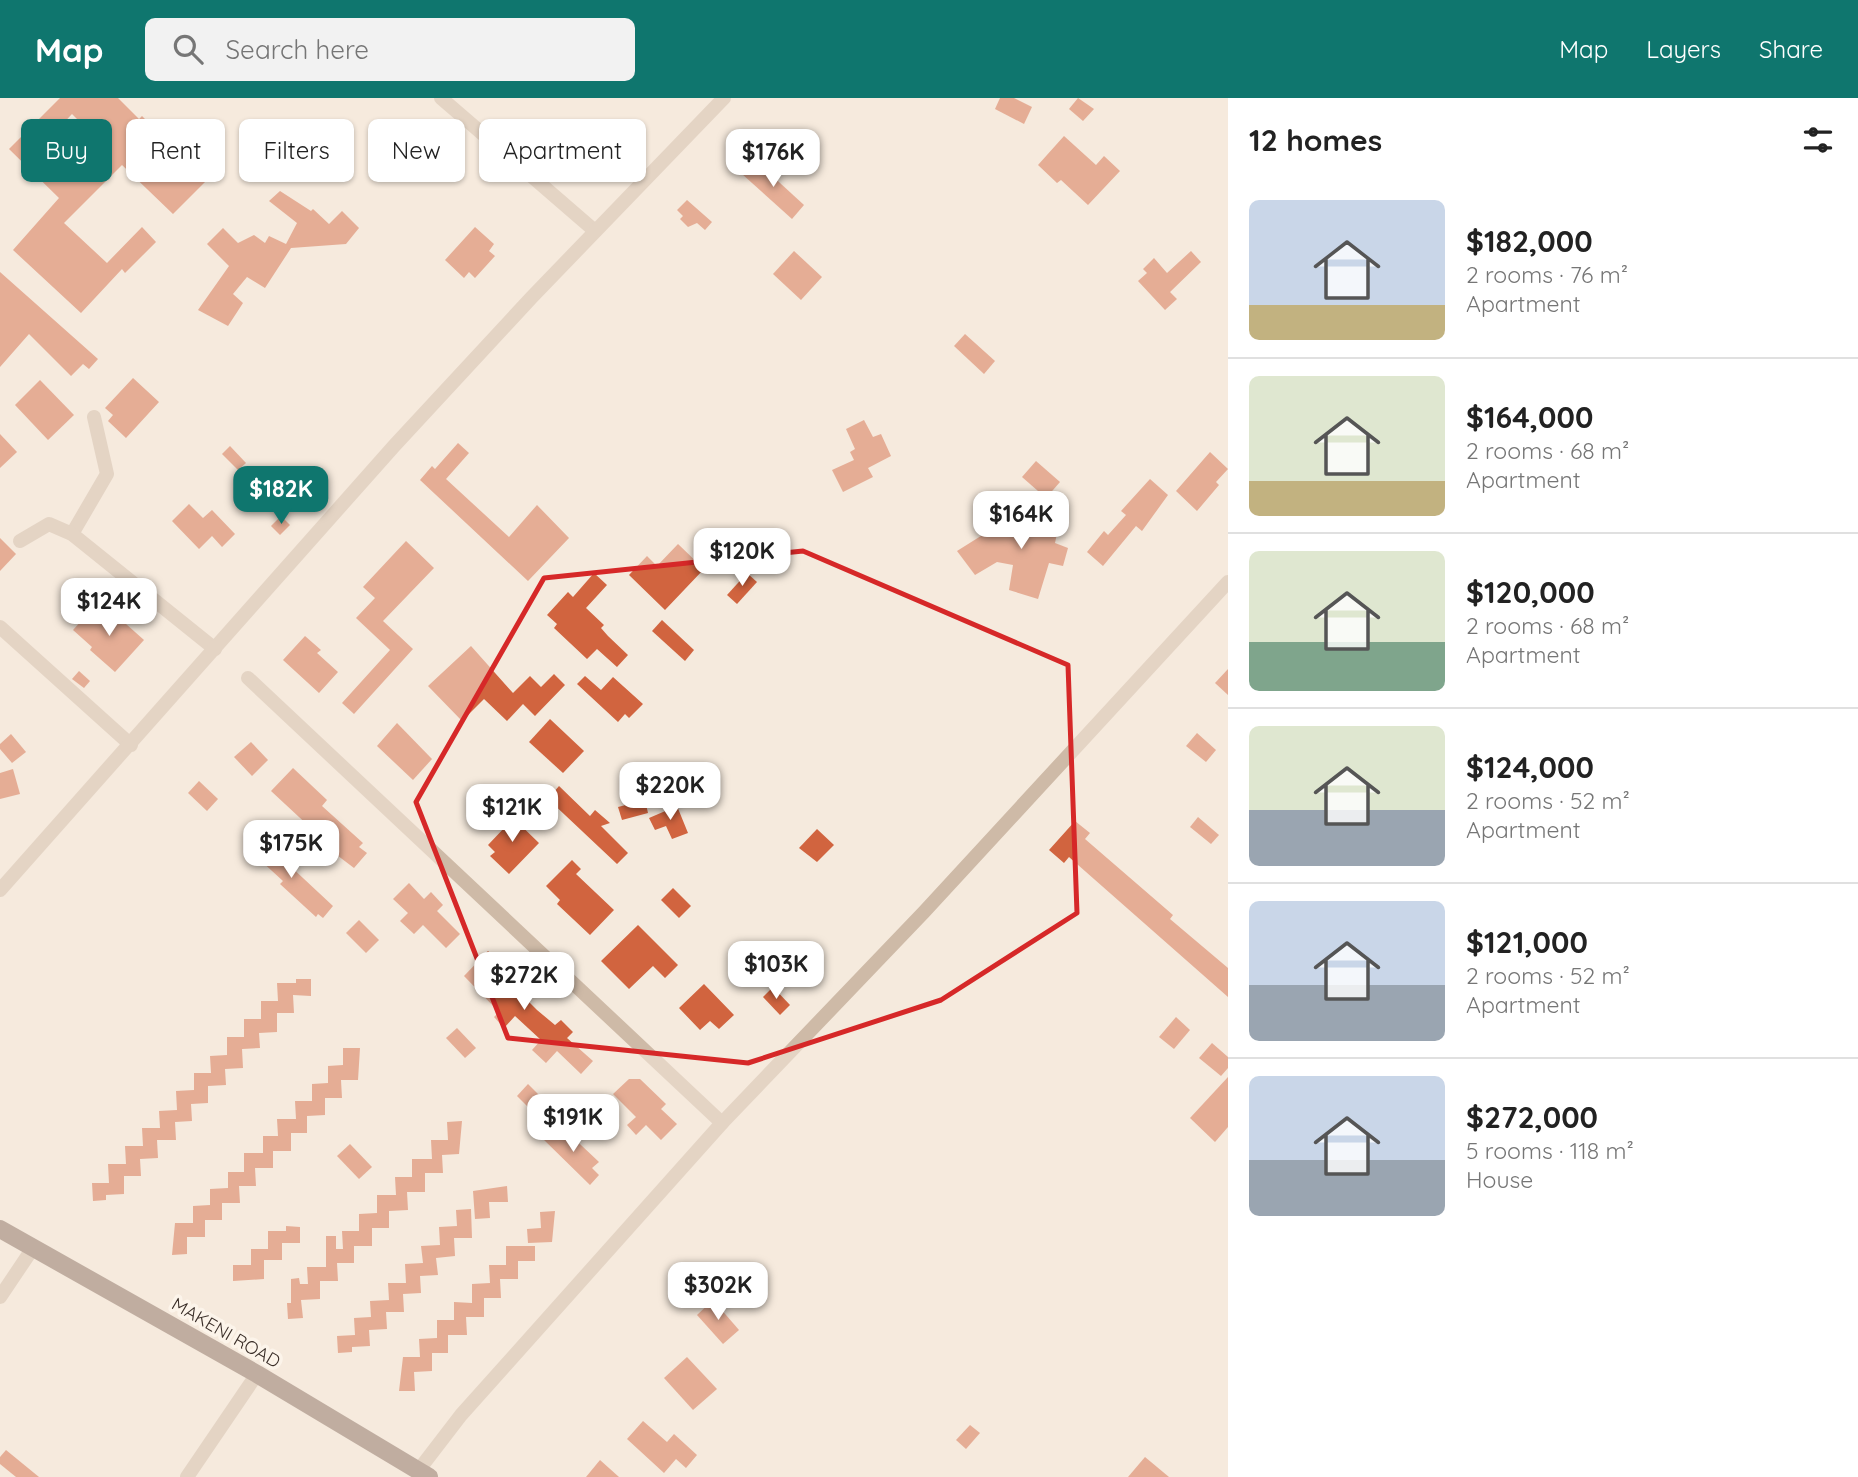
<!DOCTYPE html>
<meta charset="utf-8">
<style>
:root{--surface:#fff;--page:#f2f2f2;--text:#222;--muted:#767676;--line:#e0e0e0;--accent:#0f766e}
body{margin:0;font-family:Quicksand,sans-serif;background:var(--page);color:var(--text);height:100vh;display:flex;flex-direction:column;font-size:26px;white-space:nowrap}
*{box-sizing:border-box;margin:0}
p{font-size:23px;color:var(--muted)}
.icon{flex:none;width:38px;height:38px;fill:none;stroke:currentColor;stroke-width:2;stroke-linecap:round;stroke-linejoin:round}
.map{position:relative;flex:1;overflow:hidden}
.sheet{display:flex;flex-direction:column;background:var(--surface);width:630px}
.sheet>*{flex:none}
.guide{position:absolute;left:21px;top:21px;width:665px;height:63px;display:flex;gap:14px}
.price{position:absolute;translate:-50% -60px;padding:0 16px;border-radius:14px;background:#fff;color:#222;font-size:23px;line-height:46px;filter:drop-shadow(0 2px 4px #0008)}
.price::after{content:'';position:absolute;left:50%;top:42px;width:21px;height:16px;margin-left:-10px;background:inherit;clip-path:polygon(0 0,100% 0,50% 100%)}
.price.active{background:var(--accent);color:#fff}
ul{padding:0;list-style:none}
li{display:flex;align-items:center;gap:21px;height:175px;padding:0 21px}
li+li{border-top:2px solid var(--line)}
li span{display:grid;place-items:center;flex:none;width:196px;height:140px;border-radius:10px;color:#555}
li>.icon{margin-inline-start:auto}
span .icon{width:84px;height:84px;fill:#fffc;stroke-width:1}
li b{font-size:30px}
h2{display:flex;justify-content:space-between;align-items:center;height:84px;padding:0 21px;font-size:30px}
.chip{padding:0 24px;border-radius:10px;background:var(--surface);box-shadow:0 2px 5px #0004;font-size:24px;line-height:63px}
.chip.active{background:var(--accent);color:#fff}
header{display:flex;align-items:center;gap:42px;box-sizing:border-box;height:98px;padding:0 35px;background:var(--accent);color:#fff}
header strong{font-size:33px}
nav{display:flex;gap:38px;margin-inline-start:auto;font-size:24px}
.search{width:490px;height:63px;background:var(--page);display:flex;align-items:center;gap:18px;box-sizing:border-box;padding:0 24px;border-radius:10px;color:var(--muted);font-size:26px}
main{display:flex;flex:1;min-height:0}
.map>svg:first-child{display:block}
.building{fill:#d1643f;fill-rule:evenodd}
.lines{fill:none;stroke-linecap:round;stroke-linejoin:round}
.minor{stroke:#cebaa7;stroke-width:14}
.major{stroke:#7e6558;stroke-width:18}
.marked{fill:none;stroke:#d62828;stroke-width:5;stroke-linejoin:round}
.labels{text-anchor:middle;stroke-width:7;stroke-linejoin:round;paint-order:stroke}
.street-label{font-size:18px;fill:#3a2e28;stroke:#fcf4ea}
</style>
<header>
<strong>Map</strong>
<div class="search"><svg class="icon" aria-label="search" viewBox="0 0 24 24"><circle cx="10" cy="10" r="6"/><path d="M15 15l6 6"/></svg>Search here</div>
<nav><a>Map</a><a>Layers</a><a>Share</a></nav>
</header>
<main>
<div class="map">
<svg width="1228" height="1379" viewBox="0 0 1228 1379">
<rect width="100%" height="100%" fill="#f5eadd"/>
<g class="building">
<path d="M60,0H118L139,21L142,18L206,83L173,116L122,67L64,125L107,165L142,129L156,144L125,175L122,171L81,215L13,152L59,100L9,51ZM72,16L108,52L93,67L57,32Z"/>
<path d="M1000,0H1014L1032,9L1024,26L995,11Z"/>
<path d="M1078,0L1094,11L1083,23L1069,11Z"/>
<path d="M1064,38L1096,67L1104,58L1120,73L1088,107L1061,82L1057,85L1038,67Z"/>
<path d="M755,62L804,107L792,121L742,76Z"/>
<path d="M280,93L311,113L313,111L329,126L342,113L359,130L346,146L291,150L265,190L247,179L233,196L243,205L228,228L198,212L229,168L207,146L223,130L238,145L254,137L265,145L269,138L286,146L297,125L269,103Z"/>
<path d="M687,102L712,124L705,132L697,125L688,129L680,121L683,118L677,112Z"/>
<path d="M475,129L494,146L489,153L495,158L475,180L469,174L464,180L445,162Z"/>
<path d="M794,153L822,179L801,202L773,176Z"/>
<path d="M1191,153L1201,164L1170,194L1177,201L1165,212L1138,183L1147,175L1143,171L1154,160L1167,175Z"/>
<path d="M0,174L98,261L89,271L83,266L71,278L29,236L0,269Z"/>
<path d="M965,236L995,263L984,276L954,248Z"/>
<path d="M133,280L159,304L126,340L108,323L113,317L105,310Z"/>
<path d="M40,282L74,317L48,342L15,307Z"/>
<path d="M864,322L873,339L881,336L891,358L868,370L873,379L843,394L832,372L854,362L850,354L855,351L846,331Z"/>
<path d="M0,336L17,354L0,370Z"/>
<path d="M458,345L469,355L446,381L509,439L537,407L569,440L528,483L420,382L432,368L435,371Z"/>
<path d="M230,348L246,365L238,372L222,356Z"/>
<path d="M1210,354L1228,371L1216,384L1219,387L1197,413L1176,393Z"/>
<path d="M1036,363L1060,384L1046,400L1022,379Z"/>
<path d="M1150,381L1168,397L1142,433L1136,428L1103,468L1087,454L1104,433L1108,437L1126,417L1121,413Z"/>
<path d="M1040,402L1063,407L1055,445L1068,450L1063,468L1049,465L1038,501L1009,492L1013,467L997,464L975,477L957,453L992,431L1033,439Z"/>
<path d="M189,406L203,420L212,412L235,436L222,449L212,438L199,451L172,423Z"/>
<path d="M281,418L290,427L280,437L271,428Z"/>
<path d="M0,440L16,456L0,473Z"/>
<path d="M406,443L434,470L383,523L413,551L354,616L342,605L390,552L356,520L375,500L363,489Z"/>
<path d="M678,446L704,471L665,512L629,477L647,458L657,468Z"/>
<path d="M594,475L607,487L586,510L604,527L601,530L608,538L628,557L617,569L597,551L587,561L554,530L557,526L547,517L568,494L573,499Z"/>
<path d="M747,475L757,484L737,506L727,497Z"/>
<path d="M91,512L98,518L102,512L113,522L117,518L144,542L115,574L90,552L92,549L73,532Z"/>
<path d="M662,522L694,552L685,563L652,533Z"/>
<path d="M305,538L321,552L317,555L338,574L319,595L283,562Z"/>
<path d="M471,548L513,595L530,578L541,589L554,576L565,587L535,618L523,606L507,623L484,601L462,623L428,588Z"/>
<path d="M1228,571V597L1215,585Z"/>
<path d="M79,573L90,583L84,590L72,581Z"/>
<path d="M585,578L601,592L613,579L643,606L629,620L625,616L618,624L577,586Z"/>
<path d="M550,621L584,653L563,675L529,644Z"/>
<path d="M397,625L432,661L413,682L377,648Z"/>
<path d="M1197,635L1216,652L1206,664L1186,648Z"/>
<path d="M11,636L26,654L12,665L0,651V646Z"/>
<path d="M251,644L268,662L252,678L234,659Z"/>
<path d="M293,670L327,702L322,708L363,745L359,749L367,755L354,770L325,748L327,745L271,693Z"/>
<path d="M13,671L20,696L0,701V675Z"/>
<path d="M199,683L218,701L207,713L188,695Z"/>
<path d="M559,688L590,718L595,712L610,725L601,728L628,755L617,766L548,701Z"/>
<path d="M645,702L648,715L622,722L618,709Z"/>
<path d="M677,708L688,735L672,741L666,728L655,732L649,720Z"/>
<path d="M507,714L539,745L509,776L490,758L495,754L488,747L506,728L500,722Z"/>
<path d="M1198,719L1219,737L1211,746L1190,729Z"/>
<path d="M1075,723L1090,735L1085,741L1173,817L1170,821L1228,870V899L1069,759L1064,765L1049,752Z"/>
<path d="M817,731L834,747L817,764L799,750Z"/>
<path d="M259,739L333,808L323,820L318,816L316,819L280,786L283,783L248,751Z"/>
<path d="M572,762L581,771L576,776L614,812L590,837L557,806L560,802L546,788Z"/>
<path d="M409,785L424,801L431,794L443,807L437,813L460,836L446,850L423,827L414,836L400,823L408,815L393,801Z"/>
<path d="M673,790L691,808L679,820L661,802Z"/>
<path d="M359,822L379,842L366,855L346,835Z"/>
<path d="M638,827L678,867L665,880L653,868L629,891L601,863Z"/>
<path d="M488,853L517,882V892L537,912L555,927L561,922L573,934L567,940L593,963L581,976L557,953L546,965L532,952L541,942L515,918L504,930L494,919L499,914L464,878Z"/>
<path d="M296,881H311V898L293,897L294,915H277V934L259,935L260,950L242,951L243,970L225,971L226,987L208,988V1005L191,1006L192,1023L175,1024L176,1042H157L158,1060L140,1061L141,1078H124V1096L106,1097V1102L93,1103L92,1085H109L108,1066H126L125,1048H143L142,1030H160L159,1013L177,1012L176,993L194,992V975H211L210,958L227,957V939H244V921H261V903H278L277,885H296Z"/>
<path d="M704,886L734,917L719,931L710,923L700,932L679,910Z"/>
<path d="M773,889L790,907L780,917L763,899Z"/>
<path d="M1176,919L1190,932L1174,951L1159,939Z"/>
<path d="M457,930L476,950L465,960L446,940Z"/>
<path d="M1212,945L1228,959V970L1221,978L1199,960Z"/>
<path d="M343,950H360L358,982H341L342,1000H325V1017L307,1018V1035H291V1053H273V1070H255L256,1088H239L240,1105H222V1122H205V1139H187V1156L172,1157L175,1125H193V1108L210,1107V1091L228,1090V1074H244V1055H263V1038H278L277,1021H296L295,1003H312V986L328,985V968L343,967Z"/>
<path d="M1228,979V1029L1215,1044L1190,1020Z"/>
<path d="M629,981H640L666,1006L661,1011L677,1026L661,1042L646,1027L636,1037L627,1027L636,1019L613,996Z"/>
<path d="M528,986L548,1006L537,1018L517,998Z"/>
<path d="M462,1023L459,1056L442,1057L443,1075H425V1094H407L408,1112L389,1113V1130H372V1148H354V1165H337L338,1183H320V1201L301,1202L303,1220L288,1221L287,1205H291V1181L299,1180L300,1186H308L307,1169H326V1138H336V1151H343L342,1133H359V1116L377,1115V1097H396L395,1079H412V1061H432L431,1042H448L447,1024Z"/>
<path d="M550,1029L558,1037L564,1031L599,1064L592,1070L599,1077L590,1087L541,1039Z"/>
<path d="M350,1046L372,1069L359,1081L337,1058Z"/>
<path d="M507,1088L508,1104H489L490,1120L475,1121L473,1093Z"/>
<path d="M471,1111L472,1140H454L455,1158L436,1160L438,1177L420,1178L421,1195L403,1196L404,1214H386L387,1231L369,1232L370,1248L352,1249V1254L338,1255L337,1238L355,1237L354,1220L371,1219L370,1203L389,1202L388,1185H406L405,1166L423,1165L421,1148L440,1147L439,1129L457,1128L456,1112Z"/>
<path d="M555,1113L552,1144L528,1145L527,1131L541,1130L540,1114Z"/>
<path d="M286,1128L300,1129V1145H282V1162H264V1181L233,1183V1167H251V1151H268V1133H286Z"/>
<path d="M506,1148H535V1163H518V1181H500L501,1200H484V1219H466L467,1237H448V1255H432V1273L414,1274L415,1293H399L403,1259H420L419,1241L437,1240V1222H454V1204L472,1205V1186L490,1185L489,1167H506Z"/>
<path d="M713,1202L739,1232L723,1246L697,1217Z"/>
<path d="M687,1259L717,1291L693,1312L664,1280Z"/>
<path d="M643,1323L667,1344L674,1336L697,1357L686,1370L676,1361L664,1375L627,1341Z"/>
<path d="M970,1327L980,1335L966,1351L956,1342Z"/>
<path d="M6,1352L39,1379H16L0,1366V1359Z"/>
<path d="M1145,1359L1169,1379H1128Z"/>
<path d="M600,1362L619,1379H586Z"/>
</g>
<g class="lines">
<g class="minor">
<path d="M441,0L595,133"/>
<path d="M72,436L107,376L94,319"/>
<path d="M20,443L49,426L72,436L215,551"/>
<path d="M0,529L131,647"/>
<path d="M248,580L722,1025"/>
<path d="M0,792L394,348L532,199L724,0"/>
<path d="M0,1199L33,1150"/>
<path d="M418,1373L461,1317L722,1025L924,814L1228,484"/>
<path d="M187,1379L257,1276"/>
</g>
<path class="major" d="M0,1131L257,1276L429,1379"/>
</g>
<path d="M0 0H1228V1379H0ZM803,453L1068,567L1077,815L941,902L748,965L508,940L416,704L544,480Z" fill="#f5eadd" fill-opacity=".55" fill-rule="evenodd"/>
<path class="marked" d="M803,453L1068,567L1077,815L941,902L748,965L508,940L416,704L544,480Z"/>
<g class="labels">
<g class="street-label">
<text transform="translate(226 1235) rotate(30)" y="6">MAKENI ROAD</text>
</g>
</g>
</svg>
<b class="price" style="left:773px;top:91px">$176K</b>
<b class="price active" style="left:281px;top:428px">$182K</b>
<b class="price" style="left:1021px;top:453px">$164K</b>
<b class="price" style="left:742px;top:490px">$120K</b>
<b class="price" style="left:109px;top:540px">$124K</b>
<b class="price" style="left:670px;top:724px">$220K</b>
<b class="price" style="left:512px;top:746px">$121K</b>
<b class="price" style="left:291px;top:782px">$175K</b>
<b class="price" style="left:776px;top:903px">$103K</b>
<b class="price" style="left:524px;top:914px">$272K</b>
<b class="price" style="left:573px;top:1056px">$191K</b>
<b class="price" style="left:718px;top:1224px">$302K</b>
<div class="guide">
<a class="chip active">Buy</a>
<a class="chip">Rent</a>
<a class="chip">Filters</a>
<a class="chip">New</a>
<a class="chip">Apartment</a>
</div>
</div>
<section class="sheet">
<h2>12 homes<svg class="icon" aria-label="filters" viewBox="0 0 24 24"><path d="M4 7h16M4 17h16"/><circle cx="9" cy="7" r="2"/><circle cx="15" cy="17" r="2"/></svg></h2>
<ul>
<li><span style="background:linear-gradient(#c9d6e8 75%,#c2b280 0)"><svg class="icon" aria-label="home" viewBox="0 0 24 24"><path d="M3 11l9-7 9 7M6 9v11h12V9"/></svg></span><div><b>$182,000</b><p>2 rooms · 76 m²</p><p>Apartment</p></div></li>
<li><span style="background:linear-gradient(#dfe7d0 75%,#c2b280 0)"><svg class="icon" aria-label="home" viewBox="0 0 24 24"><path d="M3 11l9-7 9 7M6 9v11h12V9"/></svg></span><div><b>$164,000</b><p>2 rooms · 68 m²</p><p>Apartment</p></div></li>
<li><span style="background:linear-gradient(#dfe7d0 65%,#7fa58c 0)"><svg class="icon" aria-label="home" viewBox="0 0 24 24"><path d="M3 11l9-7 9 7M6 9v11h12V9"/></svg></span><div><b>$120,000</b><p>2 rooms · 68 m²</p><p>Apartment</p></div></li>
<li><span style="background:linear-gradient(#dfe7d0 60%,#9aa5b1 0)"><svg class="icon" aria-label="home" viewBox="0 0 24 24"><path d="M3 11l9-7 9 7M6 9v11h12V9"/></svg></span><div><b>$124,000</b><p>2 rooms · 52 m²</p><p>Apartment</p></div></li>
<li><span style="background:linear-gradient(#c9d6e8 60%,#9aa5b1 0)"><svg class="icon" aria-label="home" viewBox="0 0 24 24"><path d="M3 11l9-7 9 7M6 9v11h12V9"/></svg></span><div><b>$121,000</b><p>2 rooms · 52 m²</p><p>Apartment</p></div></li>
<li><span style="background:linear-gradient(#c9d6e8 60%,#9aa5b1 0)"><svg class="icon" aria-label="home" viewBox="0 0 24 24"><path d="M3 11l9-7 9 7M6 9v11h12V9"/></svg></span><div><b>$272,000</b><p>5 rooms · 118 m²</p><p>House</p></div></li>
</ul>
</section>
</main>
